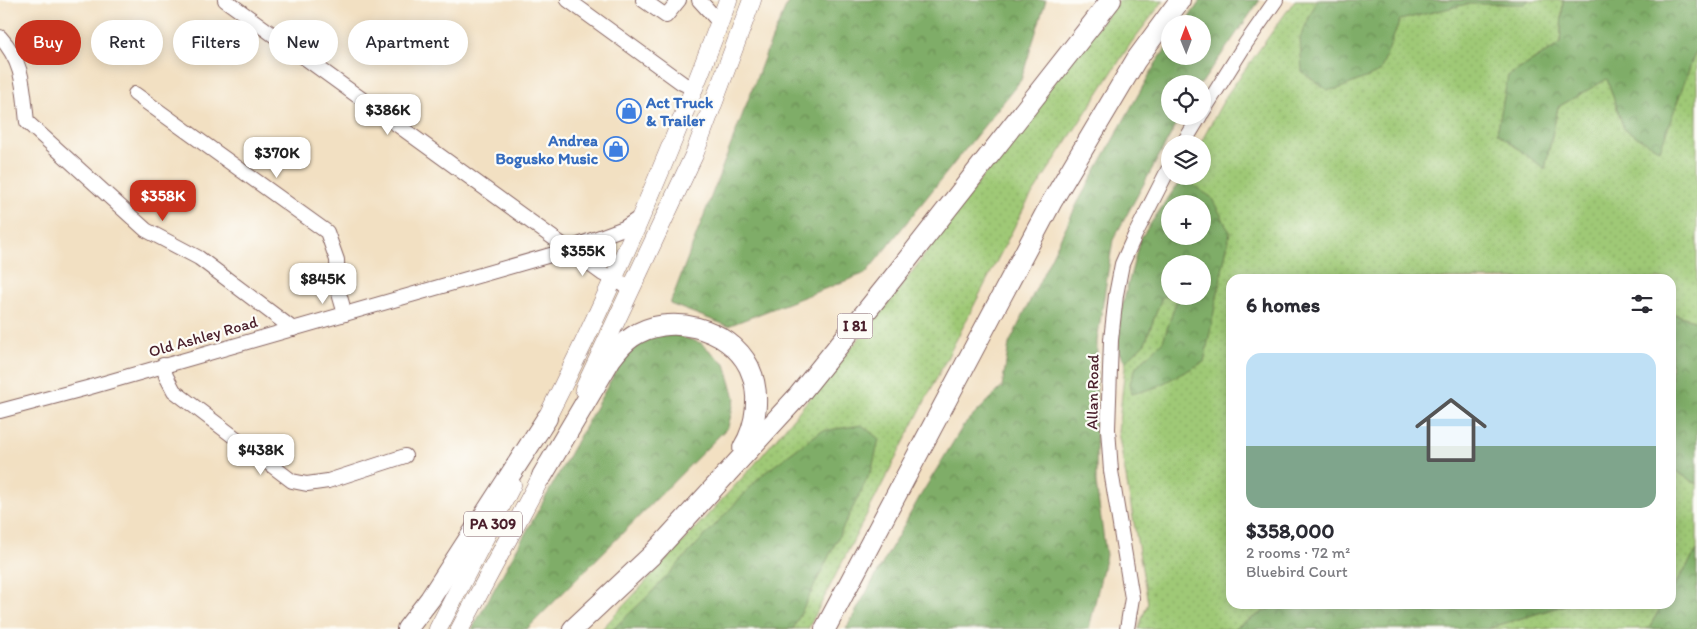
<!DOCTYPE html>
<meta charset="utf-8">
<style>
:root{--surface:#fff;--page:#f7f7f7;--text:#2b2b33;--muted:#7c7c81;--accent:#c8321e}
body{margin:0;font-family:Itim,sans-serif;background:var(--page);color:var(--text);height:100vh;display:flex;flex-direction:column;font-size:19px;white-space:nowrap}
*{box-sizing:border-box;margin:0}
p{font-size:16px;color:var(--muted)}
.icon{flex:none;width:28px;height:28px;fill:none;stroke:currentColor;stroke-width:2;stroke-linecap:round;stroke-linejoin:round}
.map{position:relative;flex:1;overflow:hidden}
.details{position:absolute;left:1226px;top:274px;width:450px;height:335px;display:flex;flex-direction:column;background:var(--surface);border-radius:15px;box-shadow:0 2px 12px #0003}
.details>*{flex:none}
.top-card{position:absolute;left:15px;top:20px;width:475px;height:45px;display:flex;gap:10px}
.needle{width:32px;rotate:359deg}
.buttons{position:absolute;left:1161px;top:15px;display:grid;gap:10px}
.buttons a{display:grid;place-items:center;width:50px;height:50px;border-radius:50%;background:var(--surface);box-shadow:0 2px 12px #0003;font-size:25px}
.price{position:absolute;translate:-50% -42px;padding:0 11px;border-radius:10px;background:#fff;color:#222;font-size:16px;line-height:32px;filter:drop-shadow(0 1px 2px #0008)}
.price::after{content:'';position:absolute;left:50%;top:30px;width:15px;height:11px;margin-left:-8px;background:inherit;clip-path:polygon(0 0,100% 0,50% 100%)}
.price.current{background:var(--accent);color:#fff}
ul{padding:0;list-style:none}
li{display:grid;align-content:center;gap:10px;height:265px;padding:0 20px}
li span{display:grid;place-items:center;height:155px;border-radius:15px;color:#555}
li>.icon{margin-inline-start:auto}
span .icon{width:90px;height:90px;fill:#fffc;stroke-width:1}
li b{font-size:21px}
h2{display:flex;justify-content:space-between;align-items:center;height:60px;padding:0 20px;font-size:21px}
.pill{padding:0 18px;border-radius:22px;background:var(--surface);box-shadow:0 2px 12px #0003;font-size:18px;line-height:45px}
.pill.current{background:var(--accent);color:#fff}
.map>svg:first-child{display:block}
.grass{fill:url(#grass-dots);stroke:#747450;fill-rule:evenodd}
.forest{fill:url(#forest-crowns);stroke:#646649;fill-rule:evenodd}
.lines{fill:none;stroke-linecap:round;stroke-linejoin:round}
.minor-casing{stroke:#856360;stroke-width:16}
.major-casing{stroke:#856360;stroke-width:19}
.highway-casing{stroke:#856360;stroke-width:22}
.minor{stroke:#fff;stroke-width:14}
.major{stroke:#fff;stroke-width:18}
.highway{stroke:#fff;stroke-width:20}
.labels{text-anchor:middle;stroke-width:4.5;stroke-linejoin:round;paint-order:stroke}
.shield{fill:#fdfcf7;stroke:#806168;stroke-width:1}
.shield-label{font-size:15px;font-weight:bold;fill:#4a1f2b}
.shop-label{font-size:16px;font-weight:bold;fill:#366cbe;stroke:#fdfcf7;text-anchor:start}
.street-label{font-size:16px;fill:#4a1f2b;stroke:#fdfcf7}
</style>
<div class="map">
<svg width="1697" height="629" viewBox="0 0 1697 629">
<defs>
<pattern id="grass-dots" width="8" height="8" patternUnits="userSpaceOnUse" patternTransform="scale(1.25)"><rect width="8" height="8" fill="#9fc976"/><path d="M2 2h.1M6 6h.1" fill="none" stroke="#8aac66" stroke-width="1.8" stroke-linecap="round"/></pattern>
<pattern id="forest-crowns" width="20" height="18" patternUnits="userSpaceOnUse" patternTransform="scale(1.25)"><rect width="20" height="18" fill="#7fad67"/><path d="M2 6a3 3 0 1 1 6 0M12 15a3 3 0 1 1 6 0" fill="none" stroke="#6a8c55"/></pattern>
</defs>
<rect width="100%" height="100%" fill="#fdfcf7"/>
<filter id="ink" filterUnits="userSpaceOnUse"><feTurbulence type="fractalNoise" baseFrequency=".02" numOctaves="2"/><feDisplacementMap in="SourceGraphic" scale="10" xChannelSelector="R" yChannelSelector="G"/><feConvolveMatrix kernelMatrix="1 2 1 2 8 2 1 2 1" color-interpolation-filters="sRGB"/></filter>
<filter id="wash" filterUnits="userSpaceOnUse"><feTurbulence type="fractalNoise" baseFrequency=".0096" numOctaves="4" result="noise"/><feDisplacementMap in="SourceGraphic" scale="20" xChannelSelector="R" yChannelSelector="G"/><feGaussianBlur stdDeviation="1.12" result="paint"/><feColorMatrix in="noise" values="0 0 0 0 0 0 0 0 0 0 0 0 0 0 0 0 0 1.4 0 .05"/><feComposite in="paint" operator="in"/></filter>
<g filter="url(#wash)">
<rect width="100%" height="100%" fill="#f2e0c2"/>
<g class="grass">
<path d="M1119,0H1164L1131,43L1026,204L808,629H602L755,464L892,299L1039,101Z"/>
<path d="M1295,0H1563L1560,44L1508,76L1545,168L1558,107L1607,78L1624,129L1697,51V321L1671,313V279H1231V604H1277L1233,629H1138L1148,603L1118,432L1127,347L1144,247L1183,176H1202V144H1200L1226,96ZM1170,204H1202V236H1170ZM1170,264H1202V296H1170Z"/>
<path d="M1671,468L1697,484V550L1671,591Z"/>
<path d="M1568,604H1663L1648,629H1486Z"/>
</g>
<g class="forest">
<path d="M789,0H1046L1021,80L866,273L728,326L670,304L766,53Z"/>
<path d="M1201,0H1260L1201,84H1170V116H1181L1113,240L1097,341L1096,483L1106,555L1089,629H846L919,498L963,426L1002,387L1009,344L1078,202L1156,63L1170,43V56H1202V24H1184Z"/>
<path d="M1317,0H1529L1525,4H1467L1400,20L1380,72L1338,89L1327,90L1302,72L1300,38Z"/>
<path d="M1563,0H1697V51L1695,53L1660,150L1624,129L1607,79L1558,107L1545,169L1497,133L1508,76L1560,44Z"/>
<path d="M1182,178L1211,197L1230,232L1204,362L1154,388L1132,394L1130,383L1136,367L1163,341L1178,296H1202V264H1170V296L1162,297L1145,343L1125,362L1119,353L1118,322L1140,239ZM1170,204H1202V236H1170Z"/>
<path d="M1671,313L1697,321V484L1671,468Z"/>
<path d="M670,333L701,343L725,364L735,398L728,427L527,629H472L621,362L643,340Z"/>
<path d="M862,425L879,439L872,469L793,629H613L647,597L763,474L821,431Z"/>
<path d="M1697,550V629H1648L1663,604H1671V591Z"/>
<path d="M1277,604H1568L1486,629H1233Z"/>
</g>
</g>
<g filter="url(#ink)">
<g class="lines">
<defs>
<g id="minor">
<path d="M225,0L603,274L632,289"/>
<path d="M568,0L682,83L695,89"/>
<path d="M643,0L666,16L679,0"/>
<path d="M699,0L720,23"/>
<path d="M0,37C24,63 23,87 27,122L146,230L199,258L293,329"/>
<path d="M135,94L327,232L337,260L338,290L345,314"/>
<path d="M1202,113L1246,43L1276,0"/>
<path d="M1183,144L1200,116"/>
<path d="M163,365L166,376L174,391L292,481L307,484L328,481L405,456"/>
<path d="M0,411L87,388L554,254L624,228L642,216"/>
<path d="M1127,629L1132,598L1111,471L1108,429L1111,340L1116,295L1122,264L1135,235L1170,166"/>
</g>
<g id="major">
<path d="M584,389L694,155L752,0"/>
<path d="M540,431C612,291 673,147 728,0"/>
<path d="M438,629L512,485"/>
<path d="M460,629L548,464"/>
</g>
<g id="highway">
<path d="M542,476L611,359C617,351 623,343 632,337C668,312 729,327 749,367C761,392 757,425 743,448"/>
<path d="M407,629L430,599L547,418"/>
<path d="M573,629L653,554L798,396L893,278L1111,0"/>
<path d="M825,629L1051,203L1136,60L1180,0"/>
</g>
</defs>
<use href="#minor" class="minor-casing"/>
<use href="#major" class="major-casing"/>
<use href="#highway" class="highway-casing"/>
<use href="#minor" class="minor"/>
<use href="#major" class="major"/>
<use href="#highway" class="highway"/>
</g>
</g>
<defs>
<symbol id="shop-ring" viewBox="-11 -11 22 22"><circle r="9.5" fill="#fdfcf7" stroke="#3f7fe0" stroke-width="1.5"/><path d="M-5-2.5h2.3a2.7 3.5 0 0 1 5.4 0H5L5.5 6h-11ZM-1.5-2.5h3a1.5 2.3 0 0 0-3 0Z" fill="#3f7fe0"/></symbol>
</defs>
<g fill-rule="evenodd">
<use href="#shop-ring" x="615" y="97" width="28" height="28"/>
<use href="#shop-ring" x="602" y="135" width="28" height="28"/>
</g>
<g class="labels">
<g class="shield">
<rect x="837.5" y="313.5" width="35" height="25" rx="4"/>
<rect x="464" y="511.5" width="58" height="25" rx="4"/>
</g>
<g class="shield-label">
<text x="855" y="331">I 81</text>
<text x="493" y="529">PA 309</text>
</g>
<g class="shop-label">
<text x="646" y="108">Act Truck<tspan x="646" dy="18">&amp; Trailer</tspan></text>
<text x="598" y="146" text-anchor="end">Andrea<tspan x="598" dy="18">Bogusko Music</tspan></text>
</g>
<g class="street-label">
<text transform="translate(203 336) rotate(-16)" y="6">Old Ashley Road</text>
<text transform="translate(1092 392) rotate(-89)" y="6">Allan Road</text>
</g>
</g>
</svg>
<div class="buttons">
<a><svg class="needle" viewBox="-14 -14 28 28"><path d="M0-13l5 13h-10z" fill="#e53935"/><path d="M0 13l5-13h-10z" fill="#7c7c81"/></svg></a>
<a><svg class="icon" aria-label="locate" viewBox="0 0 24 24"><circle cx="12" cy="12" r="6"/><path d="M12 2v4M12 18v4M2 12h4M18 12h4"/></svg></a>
<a><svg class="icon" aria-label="layers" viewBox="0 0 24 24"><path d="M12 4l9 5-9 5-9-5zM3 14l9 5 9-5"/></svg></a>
<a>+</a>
<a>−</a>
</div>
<b class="price" style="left:388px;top:136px">$386K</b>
<b class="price" style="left:277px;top:179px">$370K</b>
<b class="price current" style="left:163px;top:222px">$358K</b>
<b class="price" style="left:583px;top:277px">$355K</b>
<b class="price" style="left:323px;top:305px">$845K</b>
<b class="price" style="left:261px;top:476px">$438K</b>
<div class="top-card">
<a class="pill current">Buy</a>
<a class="pill">Rent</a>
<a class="pill">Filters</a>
<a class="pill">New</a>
<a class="pill">Apartment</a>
</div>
<section class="details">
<h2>6 homes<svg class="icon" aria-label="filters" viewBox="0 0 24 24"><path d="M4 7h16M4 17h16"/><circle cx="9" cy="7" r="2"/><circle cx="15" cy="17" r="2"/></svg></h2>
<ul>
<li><span style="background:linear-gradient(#bfe0f5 60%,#7fa58c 0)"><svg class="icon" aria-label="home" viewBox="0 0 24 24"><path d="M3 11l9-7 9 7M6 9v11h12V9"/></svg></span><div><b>$358,000</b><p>2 rooms · 72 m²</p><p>Bluebird Court</p></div></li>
</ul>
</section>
</div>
